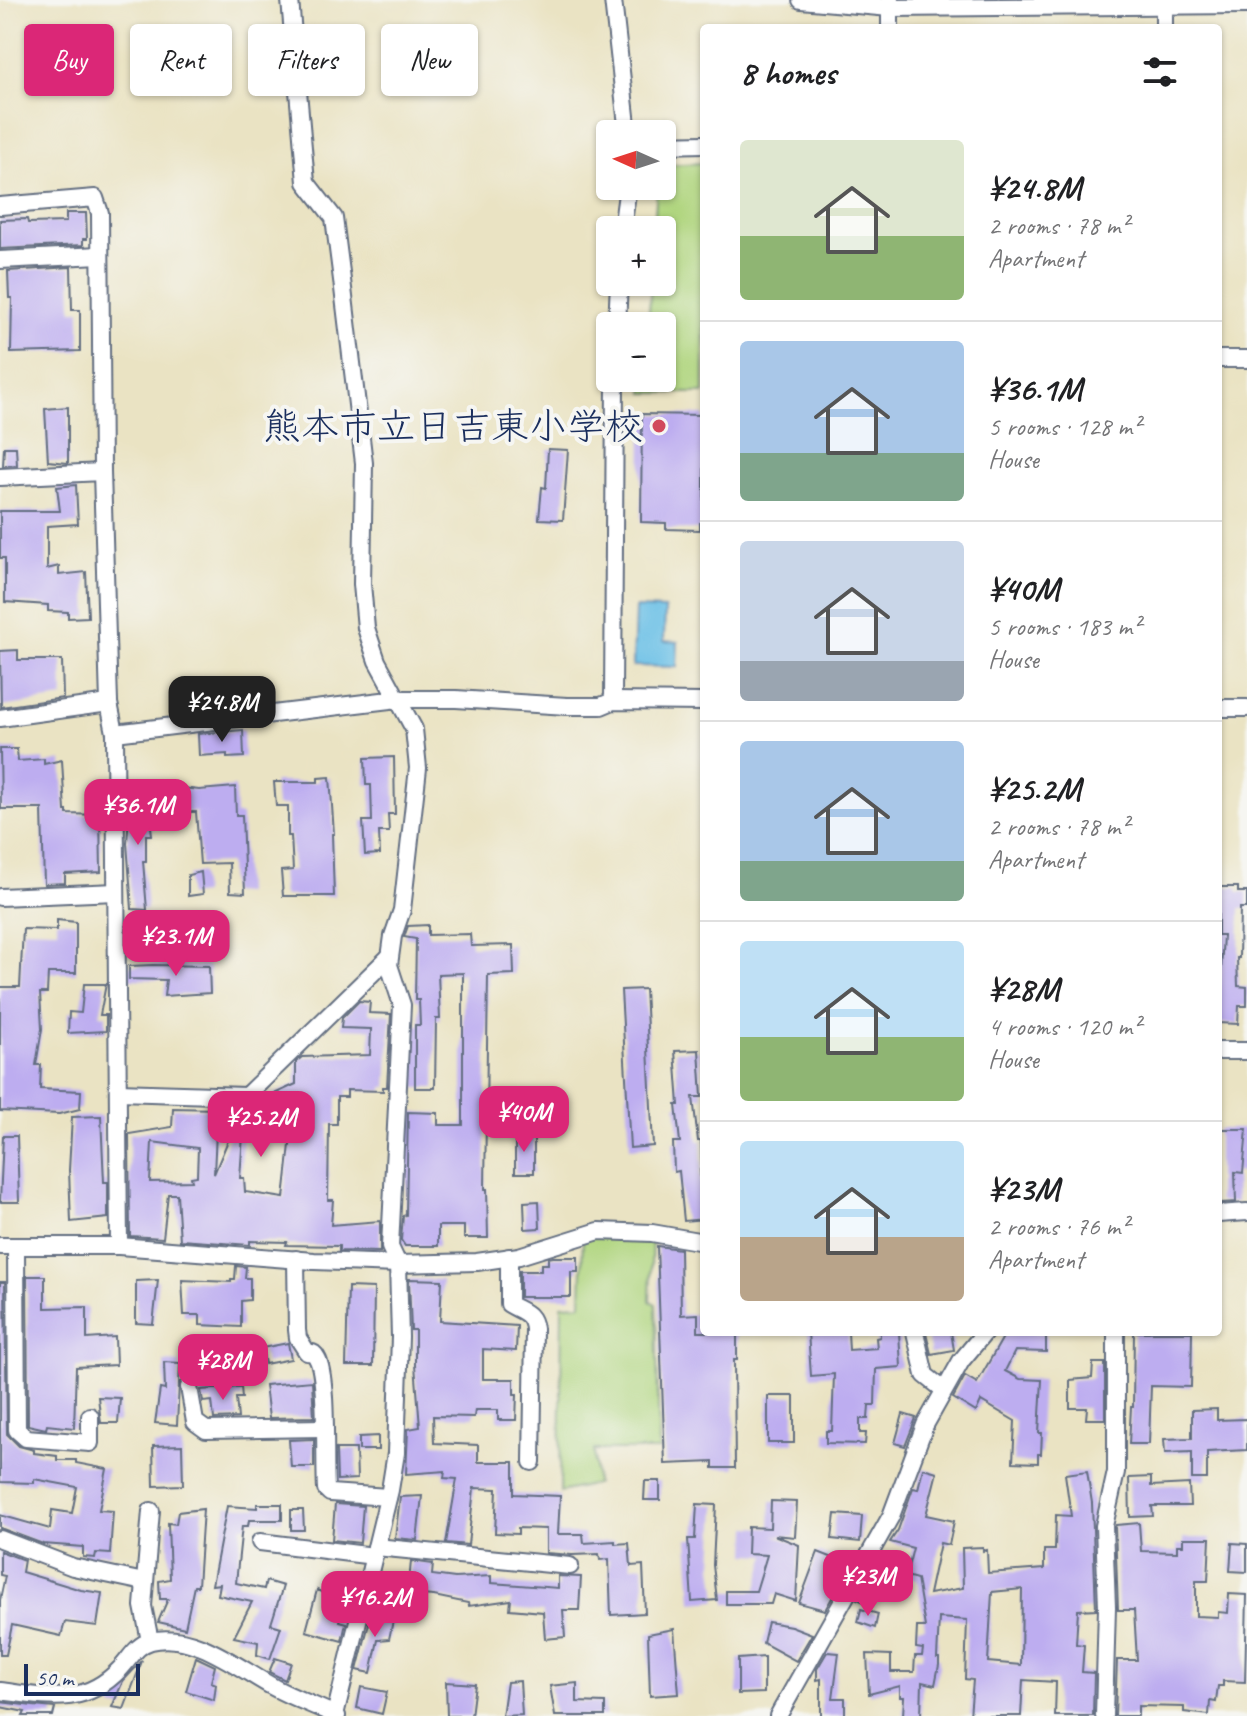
<!DOCTYPE html>
<meta charset="utf-8">
<style>
:root{--surface:#fff;--page:#f2f2f2;--text:#202124;--muted:#757577;--line:#e0e0e0;--accent:#db2777}
body{margin:0;font-family:Caveat,"Klee One",sans-serif;background:var(--page);color:var(--text);height:100vh;display:flex;flex-direction:column;font-size:30px;white-space:nowrap}
*{box-sizing:border-box;margin:0}
p{font-size:26px;color:var(--muted)}
.icon{flex:none;width:44px;height:44px;fill:none;stroke:currentColor;stroke-width:2;stroke-linecap:round;stroke-linejoin:round}
.map{position:relative;flex:1;overflow:hidden}
.panel{position:absolute;left:700px;top:24px;width:522px;height:1312px;display:flex;flex-direction:column;background:var(--surface);border-radius:8px;box-shadow:0 2px 6px #0004}
.panel>*{flex:none}
.hud{position:absolute;left:24px;top:24px;width:556px;height:72px;display:flex;gap:16px}
.needle{width:52px;rotate:273deg}
.tools{position:absolute;left:596px;top:120px;display:grid;gap:16px}
.tools a{display:grid;place-items:center;width:80px;height:80px;border-radius:8px;background:var(--surface);box-shadow:0 2px 6px #0004;font-size:40px}
.scale{position:absolute;left:24px;bottom:20px;width:116px;box-sizing:border-box;padding-left:8px;border:4px solid #1b2f5e;border-top:0;font-size:22px;line-height:28px;white-space:nowrap;color:#1b2f5e;-webkit-text-stroke:6px #f6f6f2;paint-order:stroke}
.price{position:absolute;translate:-50% -68px;padding:0 18px;border-radius:16px;background:var(--accent);color:#fff;font-size:26px;line-height:52px;filter:drop-shadow(0 2px 4px #0008)}
.price::after{content:'';position:absolute;left:50%;top:48px;width:24px;height:18px;margin-left:-12px;background:inherit;clip-path:polygon(0 0,100% 0,50% 100%)}
.price.on{background:#222;color:#fff}
ul{padding:0;list-style:none}
li{display:flex;align-items:center;gap:24px;height:200px;padding:0 40px}
li+li{border-top:2px solid var(--line)}
li span{display:grid;place-items:center;flex:none;width:224px;height:160px;border-radius:8px;color:#555}
li>.icon{margin-inline-start:auto}
span .icon{width:96px;height:96px;fill:#fffc;stroke-width:1}
li b{font-size:34px}
h2{display:flex;justify-content:space-between;align-items:center;height:96px;padding:0 40px;font-size:34px}
.chip{padding:0 28px;border-radius:8px;background:var(--surface);box-shadow:0 2px 6px #0004;font-size:28px;line-height:72px}
.chip.on{background:var(--accent);color:#fff}
.map>svg:first-child{display:block}
.green{fill:#b0d57f;stroke:#66826e;stroke-width:2}
.water{fill:#69bfe6;stroke:#4277a2;stroke-width:2}
.building{fill:#bdadf0;fill-rule:evenodd}
.lines{fill:none;stroke-linecap:round;stroke-linejoin:round}
.minor-casing{stroke:#636e81;stroke-width:20}
.minor{stroke:#fff;stroke-width:16}
.poi-dot{fill:#d1495b;stroke:#f6f6f2;stroke-width:3}
.labels{text-anchor:middle;stroke-width:8;stroke-linejoin:round;paint-order:stroke}
.poi-label{font-size:38px;fill:#1b2f5e;stroke:#f6f6f2;text-anchor:end}
</style>
<div class="map">
<svg width="1247" height="1716" viewBox="0 0 1247 1716">
<rect width="100%" height="100%" fill="#f6f6f2"/>
<filter id="ink" filterUnits="userSpaceOnUse"><feTurbulence type="fractalNoise" baseFrequency=".0125" numOctaves="2"/><feDisplacementMap in="SourceGraphic" scale="16" xChannelSelector="R" yChannelSelector="G"/><feConvolveMatrix kernelMatrix="1 2 1 2 8 2 1 2 1" color-interpolation-filters="sRGB"/></filter>
<filter id="wash" filterUnits="userSpaceOnUse"><feTurbulence type="fractalNoise" baseFrequency=".006" numOctaves="4" result="noise"/><feDisplacementMap in="SourceGraphic" scale="32" xChannelSelector="R" yChannelSelector="G"/><feGaussianBlur stdDeviation="1.8" result="paint"/><feColorMatrix in="noise" values="0 0 0 0 0 0 0 0 0 0 0 0 0 0 0 0 0 1.4 0 .05"/><feComposite in="paint" operator="in"/></filter>
<g filter="url(#wash)">
<rect width="100%" height="100%" fill="#eae3c3"/>
<g class="green">
<path d="M704,163V393H644L645,378H662V326H648L651,282H662V230H654L657,186H662V165Z"/>
<path d="M652,1233L650,1301L656,1304L659,1450H594L596,1484L560,1492L562,1305L581,1304L583,1236Z"/>
</g>
<path class="water" d="M635,608L665,609L664,641L678,642L677,667L633,666Z"/>
<g id="blocks">
<g class="building">
<path d="M66,213H86L87,239H83V245L0,249V220L27,219L28,223L66,222Z"/>
<path d="M71,267L72,310H80V351L11,353L12,298H9L8,271Z"/>
<path d="M68,407V463L48,461L45,409Z"/>
<path d="M642,414L704,415V523H700V530L666,529V523L641,522Z"/>
<path d="M4,447H16L17,465L3,466Z"/>
<path d="M548,449L568,450L563,520L539,519L542,487L546,488Z"/>
<path d="M76,485L78,524L47,526V569L59,566V575L86,572L88,617L68,618V612L48,611V605L5,602V558H0V511H60L57,487Z"/>
<path d="M18,650V660H62L63,698L1,707L0,651Z"/>
<path d="M243,730L244,757L227,758V754L199,756L198,734Z"/>
<path d="M0,749H17L18,761L44,759V764L62,760L65,811H67V814L100,815L101,872L65,874V883L44,884L42,809H1Z"/>
<path d="M394,757L395,814H388L389,832H379L380,854L365,855L363,821H372L371,785H366L365,758Z"/>
<path d="M330,777L334,834H332L334,896H283L281,871L293,870L291,836H288V806H276L274,782H318V778Z"/>
<path d="M235,787L236,815H242L245,893L230,892L229,863L200,864L196,812H183L182,788L199,790Z"/>
<path d="M142,788L143,812L149,811L152,835H146V861H143L147,910L132,909L127,843L129,816L128,790Z"/>
<path d="M201,872L203,894L188,896V875Z"/>
<path d="M1218,887H1238V892H1247V908H1240L1239,958H1237L1238,986L1247,987V1006H1239L1238,1024L1218,1023L1223,935H1218Z"/>
<path d="M57,920L76,922V973H48L47,993H40L42,1029L36,1065H41L40,1089L81,1091L80,1109L59,1114L0,1111V987H20L23,929L57,930Z"/>
<path d="M428,925V935L470,934L471,946L513,945L514,974L488,975L485,1189H487L488,1238H464V1226H438V1246H405L401,1240L403,1216L406,1215L408,1112L438,1113V1125H463V973L438,974L440,1019H436L435,1088H415V1025H420L419,1000H415L416,939L404,937L408,926Z"/>
<path d="M153,965L209,966L210,993L164,996L166,980L129,979V966Z"/>
<path d="M84,984H106L100,1015H106V1031L68,1033L69,1012L81,1013Z"/>
<path d="M645,989L653,1146L630,1148L621,990Z"/>
<path d="M359,1001L370,1002L369,1013L391,1014L387,1087H383V1091L347,1090V1097H337V1124H329L328,1200H333L331,1225L380,1221V1252L339,1251V1246L286,1245L287,1242L250,1241V1245L180,1240L177,1194H168L163,1238L130,1236L129,1134L172,1127L173,1108L217,1109L214,1174L242,1107H245L244,1121L247,1123L246,1107L296,1084V1062L302,1057L370,1055L371,1029L341,1028L342,1018ZM267,1125L292,1127L284,1198L245,1192L244,1178H240L243,1135L260,1142ZM152,1142L198,1148L197,1176L191,1177L192,1181L150,1182Z"/>
<path d="M699,1050L702,1097H693L698,1141H701L702,1170H700L704,1219L684,1221L679,1171L674,1172L673,1142H680L676,1105H679L675,1051Z"/>
<path d="M101,1116L104,1182H108V1218L71,1222L69,1170L72,1117Z"/>
<path d="M1218,1129H1247L1243,1173L1235,1172L1236,1202L1221,1203L1218,1200Z"/>
<path d="M3,1136H17L19,1202H0Z"/>
<rect x="515" y="1136" width="19" height="37"/>
<path d="M539,1201L540,1228L525,1229L524,1202Z"/>
<path d="M657,1246L680,1249L681,1315L698,1314V1332H737V1360H734L735,1468H713V1462L665,1464Z"/>
<path d="M553,1257H578V1272H571V1297H520V1271H541V1264H548V1258Z"/>
<path d="M236,1266L246,1267L245,1278H250V1300L241,1301V1327L200,1325V1315H184L182,1280L231,1282V1279H235Z"/>
<path d="M27,1276H45V1308L87,1307V1339L115,1337L116,1365L76,1367L74,1428L47,1425L46,1429L28,1425Z"/>
<path d="M409,1279L442,1280L440,1321L517,1326L516,1351L483,1349V1379H514V1394H517L516,1420H498V1410H475L474,1417L433,1416L434,1443L478,1445V1462H514V1494L560,1496L558,1534H583L584,1543L615,1541V1544L629,1543L631,1566L643,1565L645,1613L611,1615L609,1559L600,1560L599,1554L572,1555L546,1553V1529L518,1528V1534L495,1533L497,1489L474,1488L468,1545L446,1543L457,1479L444,1478L445,1471L406,1474L408,1429L420,1427L415,1365V1330H411Z"/>
<path d="M158,1280L153,1324L136,1323V1281Z"/>
<path d="M0,1282H5L7,1434L19,1446L34,1450V1453L57,1456V1460H76V1463L107,1469L99,1510L113,1511L110,1554L96,1553L95,1558L83,1557V1547L43,1544L0,1528V1515L50,1529L52,1510L72,1513L77,1487L34,1479V1483L0,1482Z"/>
<path d="M348,1287L374,1288L373,1366H346Z"/>
<path d="M808,1332H848L849,1350L877,1348L876,1338L880,1337V1332H899L901,1367L876,1369L875,1405H869L868,1419H860V1433H866L865,1444L826,1443V1431H832L834,1374L811,1376Z"/>
<path d="M926,1332H951L954,1350L931,1354Z"/>
<path d="M1006,1332L1046,1333V1352L1015,1351L1005,1371L1020,1379L1042,1380L1039,1433H1042L1041,1454H1038V1463L1013,1462L1015,1421L981,1401L976,1412L953,1398L965,1376L977,1383Z"/>
<path d="M1134,1332H1192L1191,1387L1151,1386L1149,1444H1129L1131,1407H1133Z"/>
<path d="M288,1343L291,1359L265,1364L262,1348Z"/>
<path d="M201,1361L237,1363V1368L201,1375Z"/>
<path d="M164,1362L180,1363L177,1425L155,1423L160,1389L165,1390Z"/>
<path d="M1093,1363H1105V1419H1086L1087,1408H1070V1380L1092,1378Z"/>
<path d="M312,1381L314,1417L269,1418L265,1385Z"/>
<path d="M241,1387L242,1398H236L238,1418L214,1419L212,1401L203,1402L201,1390Z"/>
<rect x="768" y="1396" width="26" height="47"/>
<path d="M98,1397L120,1398L118,1423H101Z"/>
<path d="M1217,1409V1420L1247,1419V1450L1207,1452V1479H1192V1452L1165,1453L1164,1439L1192,1438V1410Z"/>
<path d="M903,1414L916,1418L905,1446L895,1443Z"/>
<path d="M378,1436V1450H359V1437Z"/>
<path d="M314,1439V1467H291L289,1440Z"/>
<path d="M182,1445L183,1485L154,1486L153,1446Z"/>
<path d="M336,1449H356L357,1479L337,1480Z"/>
<path d="M923,1468L937,1472L926,1515L954,1521L949,1545L940,1543L929,1594L963,1588L962,1548L983,1547V1551L987,1550L988,1573L1044,1569V1550H1055L1056,1515L1071,1516L1065,1474L1087,1471L1092,1503L1096,1609L1078,1610L1076,1644L1084,1645L1082,1672L1094,1673L1093,1716H1055L1056,1682L1023,1680L1021,1716H970L973,1680L965,1679L967,1620L939,1618L937,1658H939V1665L935,1685L922,1682L921,1716H903L904,1697H900V1686L869,1694L867,1654L891,1655V1672H914L915,1656H922L923,1649L916,1648L917,1627H925L917,1579L906,1576L913,1548L890,1542L898,1530L913,1488L918,1489ZM1022,1589L1021,1665L988,1662L992,1592Z"/>
<path d="M1151,1477V1486L1189,1484L1190,1506H1152L1153,1516L1130,1517L1129,1478Z"/>
<path d="M645,1481H660V1500H644Z"/>
<path d="M422,1496L417,1540L395,1538L400,1497Z"/>
<path d="M771,1501L797,1502L795,1537L774,1535L799,1545L796,1601L774,1594L771,1604H726V1591H756L767,1555L747,1554L748,1527L770,1528Z"/>
<path d="M257,1504H282V1520H249L248,1526H242L236,1583L264,1589L266,1581L283,1586L271,1624L281,1627L270,1659L257,1655L258,1642L234,1637L252,1602L218,1595L220,1584L212,1585L227,1506L257,1508Z"/>
<path d="M335,1504L363,1506L360,1543L332,1540Z"/>
<path d="M697,1504L716,1505L713,1565L717,1600L692,1602L688,1539H695Z"/>
<path d="M203,1509L198,1586H194L185,1628L158,1622L168,1599H160L159,1581L170,1579L168,1523L176,1524L178,1512Z"/>
<path d="M291,1510H303L304,1530H291Z"/>
<path d="M835,1514L862,1516L860,1542L832,1539Z"/>
<path d="M1139,1523L1141,1551L1177,1552V1545H1183V1538H1210L1208,1581H1196V1616L1218,1617V1612L1228,1613L1229,1594L1247,1595L1245,1682L1223,1681V1686H1218L1216,1702L1210,1701L1209,1715L1184,1712V1707L1138,1706V1716H1115L1117,1660H1137L1134,1610H1118L1115,1527L1116,1525Z"/>
<path d="M1232,1543L1247,1544V1572L1230,1571Z"/>
<path d="M0,1551L24,1560L22,1572L81,1590L102,1593L97,1626L65,1622L61,1636L12,1625L6,1655H0V1600L5,1576L0,1575Z"/>
<path d="M818,1552L851,1565L825,1610L799,1603Z"/>
<path d="M411,1561L433,1564L432,1575L455,1578L491,1576V1583L558,1588V1576L581,1577L579,1610H563L565,1637L545,1639L543,1612L510,1609L511,1600L469,1606L468,1603L434,1596L408,1594Z"/>
<path d="M871,1574L877,1576L866,1603L857,1599Z"/>
<path d="M317,1590L343,1602L339,1621L346,1623L342,1641L306,1631Z"/>
<path d="M861,1609L878,1614L875,1628L858,1622Z"/>
<path d="M372,1612L394,1616L389,1639L378,1640L371,1673L357,1670Z"/>
<path d="M768,1622L791,1626L812,1634L796,1661L763,1643Z"/>
<path d="M674,1629L679,1694L650,1696L648,1634Z"/>
<path d="M827,1652L839,1653L833,1698H845V1716H821V1679L817,1680V1669Z"/>
<path d="M196,1657L215,1666L211,1682L216,1684L214,1700L186,1691Z"/>
<path d="M764,1657V1693L738,1694V1659Z"/>
<path d="M275,1658L291,1663L285,1680L269,1672Z"/>
<path d="M142,1661L124,1709L112,1707L123,1681Z"/>
<path d="M520,1681L522,1715L502,1716L507,1682Z"/>
<path d="M446,1682L475,1684L471,1716H447Z"/>
<path d="M577,1683V1702L605,1703V1716H555L550,1686Z"/>
<path d="M361,1687L387,1692L382,1714L357,1708Z"/>
<path d="M0,1702L33,1706L55,1708L53,1716H23L25,1712L0,1707Z"/>
</g>
</g>
</g>
<g filter="url(#ink)">
<use href="#blocks" fill-opacity="0" stroke="#636e81" stroke-width="2"/>
<g class="lines">
<defs>
<g id="minor">
<path d="M290,0L306,182L334,218L342,280L364,463L362,584L366,628L377,661L414,729L418,768L402,910L393,936L389,965L402,1005L390,1247L398,1264L400,1337L396,1453L390,1490L335,1715"/>
<path d="M613,0L628,134"/>
<path d="M801,0L890,8L1247,5"/>
<path d="M890,0V28"/>
<path d="M1164,0V28"/>
<path d="M662,145L704,144"/>
<path d="M0,206L95,198L100,213L102,472L109,703L115,733L119,1246"/>
<path d="M622,230L628,186"/>
<path d="M0,260L100,255"/>
<path d="M617,326L619,282"/>
<path d="M1218,359H1247"/>
<path d="M0,477L102,472"/>
<path d="M613,701L615,378"/>
<path d="M1218,708H1247"/>
<path d="M0,718L109,703"/>
<path d="M115,733L398,699H456L567,706H601L613,701L704,702"/>
<path d="M0,897L116,892"/>
<path d="M1218,1051H1247"/>
<path d="M118,1092L246,1096L390,956"/>
<path d="M1218,1214L1247,1212"/>
<path d="M0,1246H119L314,1261L398,1264L477,1262L519,1256L599,1231L652,1233L704,1242"/>
<path d="M16,1246L17,1430L26,1438L90,1443V1416"/>
<path d="M509,1257V1304C522,1312 532,1312 534,1329L532,1462"/>
<path d="M296,1259L297,1330L298,1338L307,1352C313,1353 314,1352 317,1358C328,1376 324,1462 326,1489L330,1493L388,1497"/>
<path d="M915,1332L925,1375L944,1390"/>
<path d="M189,1387L195,1422L206,1430L323,1428"/>
<path d="M0,1539L73,1567L144,1582"/>
<path d="M260,1542L374,1556"/>
<path d="M376,1547L570,1566"/>
<path d="M150,1641L143,1606L151,1511"/>
<path d="M0,1691C47,1697 84,1707 120,1669C130,1659 136,1645 151,1641C193,1630 241,1670 275,1688C295,1699 317,1706 337,1716"/>
<path d="M778,1716L891,1516L925,1425L961,1361L985,1332"/>
<path d="M1104,1716L1107,1607L1104,1526L1116,1472V1332"/>
</g>
</defs>
<use href="#minor" class="minor-casing"/>
<use href="#minor" class="minor"/>
</g>
</g>
<circle class="poi-dot" cx="659" cy="426" r="8"/>
<g class="labels">
<g class="poi-label">
<text x="643" y="439">熊本市立日吉東小学校</text>
</g>
</g>
</svg>
<div class="tools">
<a><svg class="needle" viewBox="-14 -14 28 28"><path d="M0-13l5 13h-10z" fill="#e53935"/><path d="M0 13l5-13h-10z" fill="#757577"/></svg></a>
<a>+</a>
<a>−</a>
</div>
<div class="scale">50 m</div>
<b class="price on" style="left:222px;top:744px">¥24.8M</b>
<b class="price" style="left:138px;top:847px">¥36.1M</b>
<b class="price" style="left:176px;top:978px">¥23.1M</b>
<b class="price" style="left:524px;top:1154px">¥40M</b>
<b class="price" style="left:261px;top:1159px">¥25.2M</b>
<b class="price" style="left:223px;top:1402px">¥28M</b>
<b class="price" style="left:868px;top:1618px">¥23M</b>
<b class="price" style="left:375px;top:1639px">¥16.2M</b>
<div class="hud">
<a class="chip on">Buy</a>
<a class="chip">Rent</a>
<a class="chip">Filters</a>
<a class="chip">New</a>
</div>
<section class="panel">
<h2>8 homes<svg class="icon" aria-label="filters" viewBox="0 0 24 24"><path d="M4 7h16M4 17h16"/><circle cx="9" cy="7" r="2"/><circle cx="15" cy="17" r="2"/></svg></h2>
<ul>
<li><span style="background:linear-gradient(#dfe7d0 60%,#8fb573 0)"><svg class="icon" aria-label="home" viewBox="0 0 24 24"><path d="M3 11l9-7 9 7M6 9v11h12V9"/></svg></span><div><b>¥24.8M</b><p>2 rooms · 78 m²</p><p>Apartment</p></div></li>
<li><span style="background:linear-gradient(#a9c7e8 70%,#7fa58c 0)"><svg class="icon" aria-label="home" viewBox="0 0 24 24"><path d="M3 11l9-7 9 7M6 9v11h12V9"/></svg></span><div><b>¥36.1M</b><p>5 rooms · 128 m²</p><p>House</p></div></li>
<li><span style="background:linear-gradient(#c9d6e8 75%,#9aa5b1 0)"><svg class="icon" aria-label="home" viewBox="0 0 24 24"><path d="M3 11l9-7 9 7M6 9v11h12V9"/></svg></span><div><b>¥40M</b><p>5 rooms · 183 m²</p><p>House</p></div></li>
<li><span style="background:linear-gradient(#a9c7e8 75%,#7fa58c 0)"><svg class="icon" aria-label="home" viewBox="0 0 24 24"><path d="M3 11l9-7 9 7M6 9v11h12V9"/></svg></span><div><b>¥25.2M</b><p>2 rooms · 78 m²</p><p>Apartment</p></div></li>
<li><span style="background:linear-gradient(#bfe0f5 60%,#8fb573 0)"><svg class="icon" aria-label="home" viewBox="0 0 24 24"><path d="M3 11l9-7 9 7M6 9v11h12V9"/></svg></span><div><b>¥28M</b><p>4 rooms · 120 m²</p><p>House</p></div></li>
<li><span style="background:linear-gradient(#bfe0f5 60%,#b9a48a 0)"><svg class="icon" aria-label="home" viewBox="0 0 24 24"><path d="M3 11l9-7 9 7M6 9v11h12V9"/></svg></span><div><b>¥23M</b><p>2 rooms · 76 m²</p><p>Apartment</p></div></li>
</ul>
</section>
</div>
